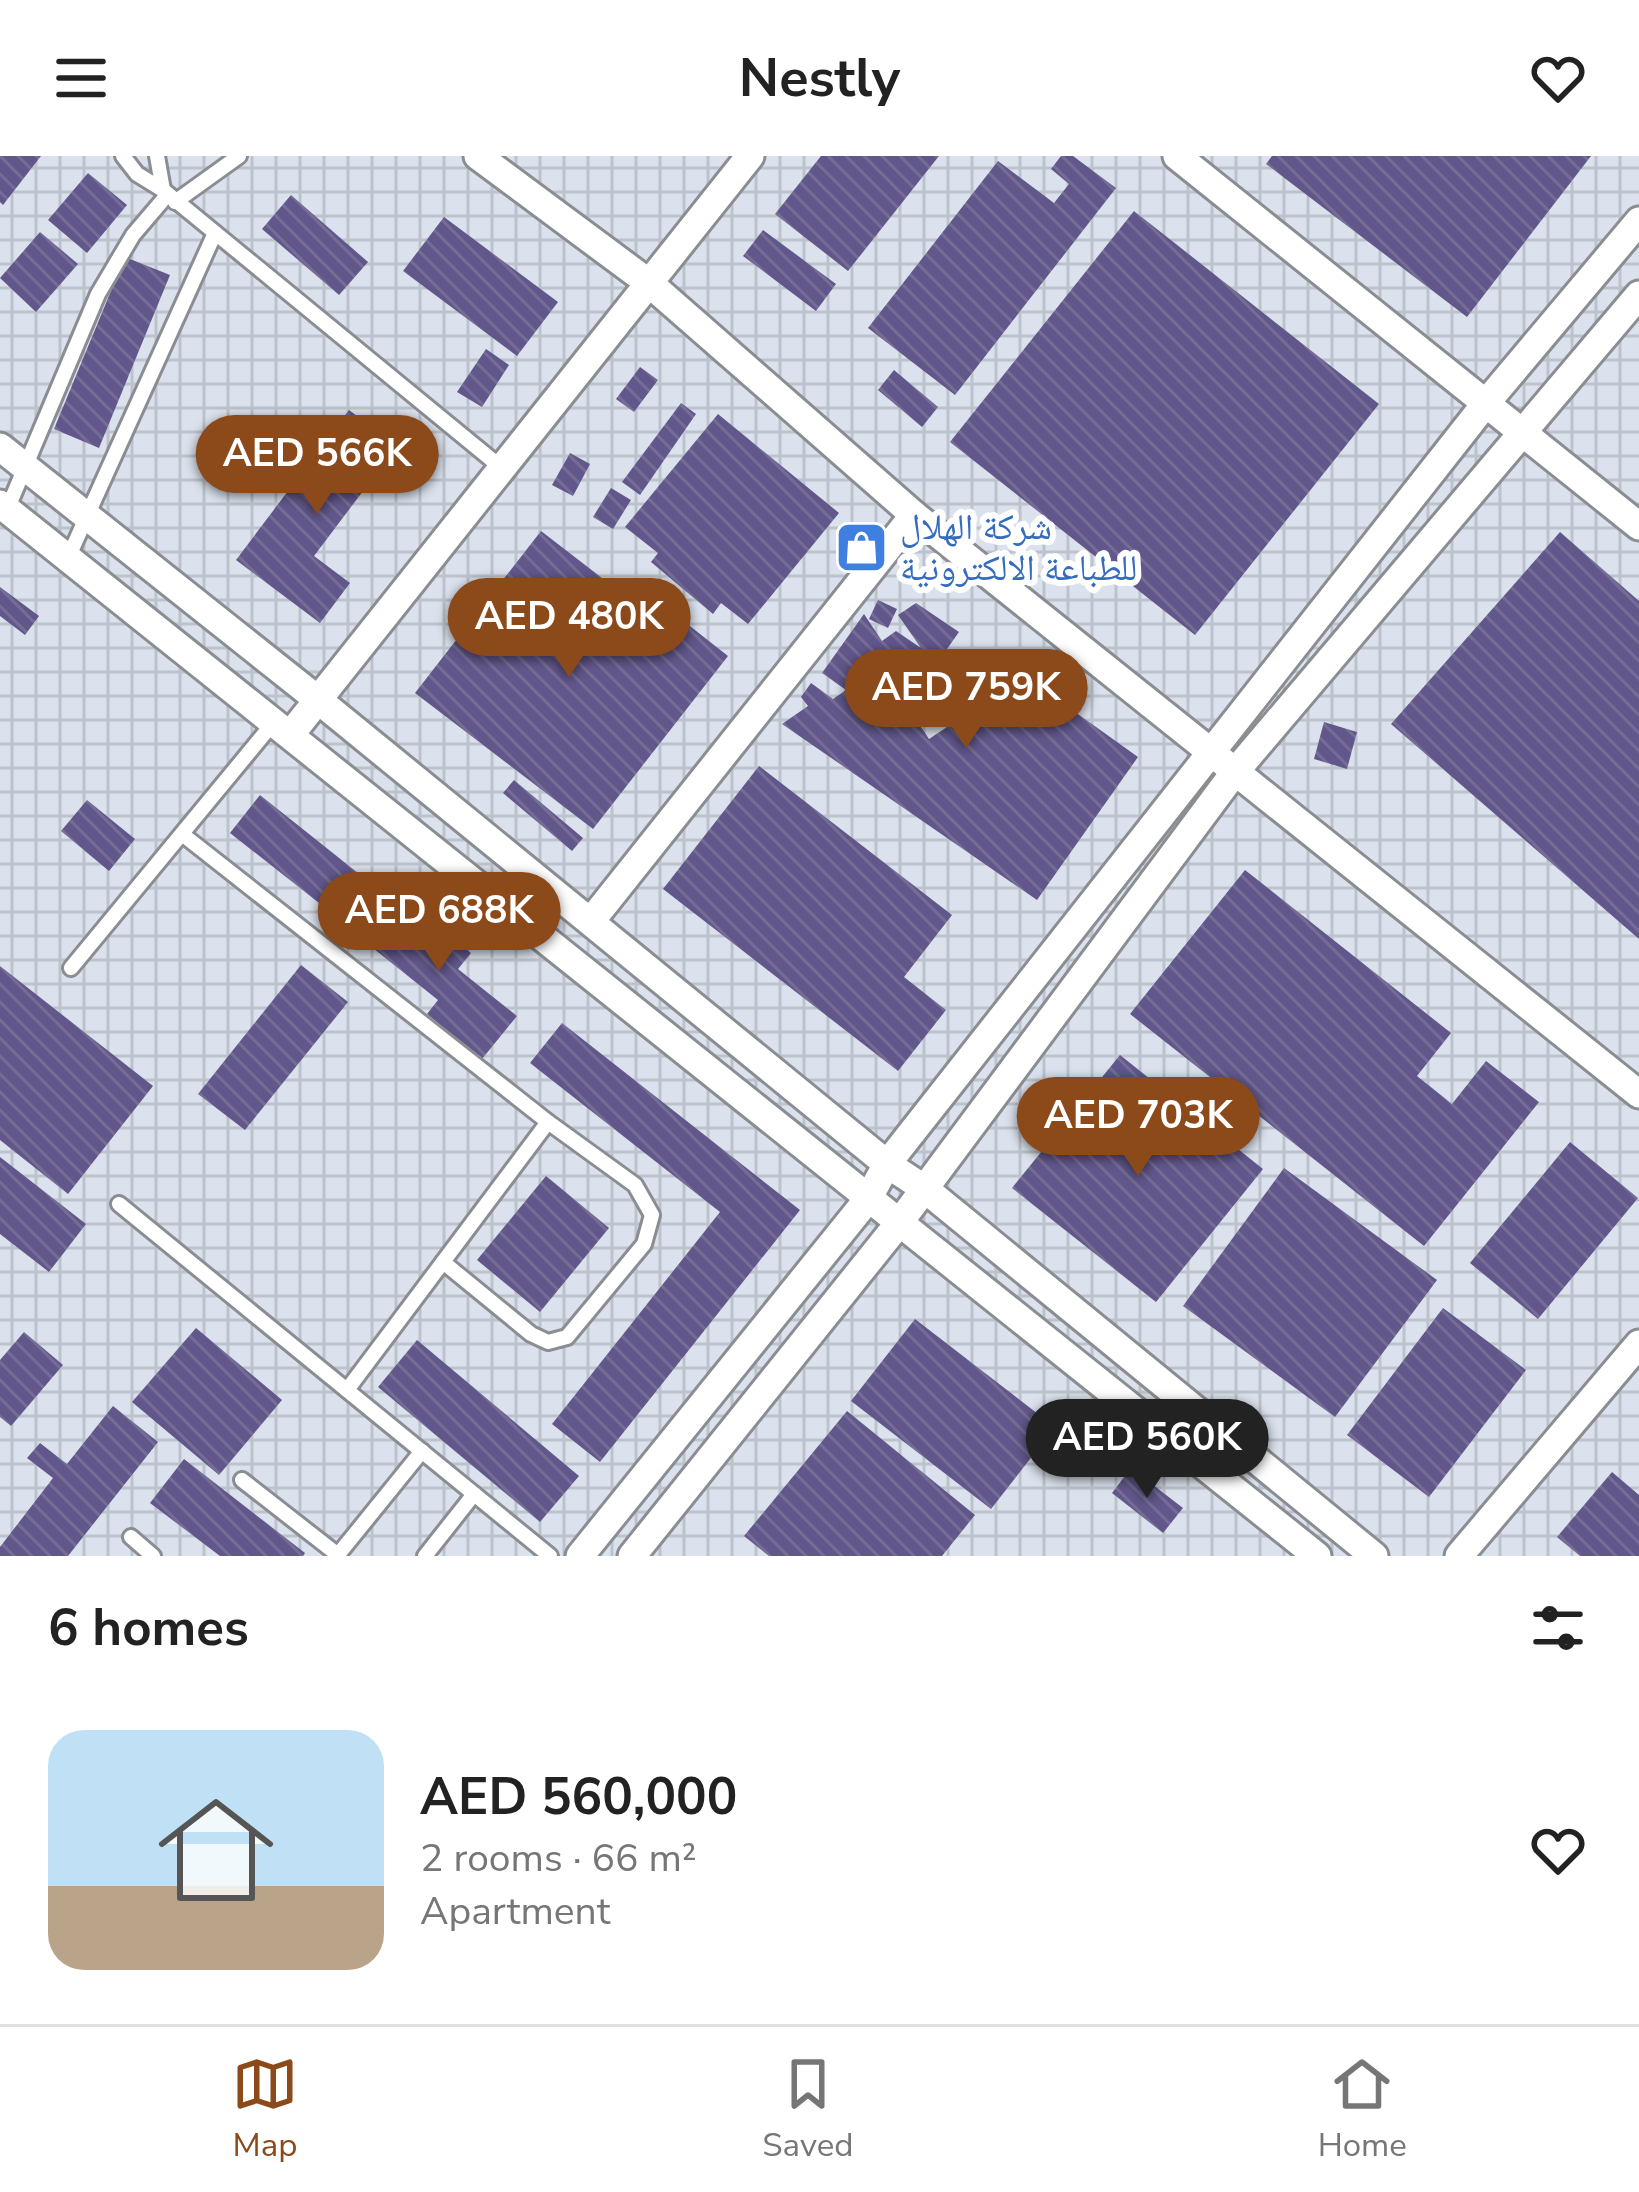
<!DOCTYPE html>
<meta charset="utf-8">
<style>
:root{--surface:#fff;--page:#f2f2f2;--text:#222;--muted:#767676;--line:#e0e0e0;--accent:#8c4919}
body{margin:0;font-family:"Nunito Sans","Noto Naskh Arabic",sans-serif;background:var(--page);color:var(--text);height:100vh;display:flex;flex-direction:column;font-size:45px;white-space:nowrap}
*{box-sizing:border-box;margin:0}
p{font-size:39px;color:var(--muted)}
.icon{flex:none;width:66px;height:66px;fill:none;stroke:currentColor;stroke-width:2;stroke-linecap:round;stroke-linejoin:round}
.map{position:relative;height:1400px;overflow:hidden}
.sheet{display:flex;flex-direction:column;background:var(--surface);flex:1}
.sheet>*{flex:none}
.price{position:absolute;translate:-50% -102px;padding:0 27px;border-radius:42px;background:var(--accent);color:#fff;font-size:39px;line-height:78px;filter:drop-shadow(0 3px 6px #0008)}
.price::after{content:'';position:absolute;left:50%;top:72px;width:36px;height:27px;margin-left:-18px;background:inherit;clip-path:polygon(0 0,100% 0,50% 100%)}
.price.active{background:#222;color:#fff}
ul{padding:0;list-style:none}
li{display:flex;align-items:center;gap:36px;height:300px;padding:0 48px}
li span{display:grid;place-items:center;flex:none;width:336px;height:240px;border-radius:36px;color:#555}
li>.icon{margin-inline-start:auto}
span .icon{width:144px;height:144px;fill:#fffc;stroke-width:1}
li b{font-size:51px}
h2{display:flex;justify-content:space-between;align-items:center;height:144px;padding:0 48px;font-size:51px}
header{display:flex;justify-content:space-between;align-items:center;height:156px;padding:0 48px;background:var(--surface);font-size:54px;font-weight:700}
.dock{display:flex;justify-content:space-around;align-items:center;height:168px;border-top:3px solid var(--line);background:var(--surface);font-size:33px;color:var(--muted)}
.dock a{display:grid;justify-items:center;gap:6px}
.dock .active{color:var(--accent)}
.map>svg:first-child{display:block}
.industrial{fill:url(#industrial-grid)}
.building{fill:url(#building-back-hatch)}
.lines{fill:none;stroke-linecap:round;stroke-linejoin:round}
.lane-casing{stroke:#8a8d91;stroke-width:20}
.street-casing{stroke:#8a8d91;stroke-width:33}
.lane{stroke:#fff;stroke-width:14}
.street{stroke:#fff;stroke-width:27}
.labels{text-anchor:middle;stroke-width:12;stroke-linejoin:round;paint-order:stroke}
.shop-label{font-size:36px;fill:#366cbe;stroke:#fff;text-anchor:start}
</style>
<header><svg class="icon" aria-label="menu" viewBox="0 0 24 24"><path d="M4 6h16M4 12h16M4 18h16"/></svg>Nestly<svg class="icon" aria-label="heart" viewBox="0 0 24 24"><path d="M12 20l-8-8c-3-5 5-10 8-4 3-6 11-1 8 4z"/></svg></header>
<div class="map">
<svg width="1639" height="1400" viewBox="0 0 1639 1400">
<defs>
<pattern id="industrial-grid" width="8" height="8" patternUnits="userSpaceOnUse" patternTransform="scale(3)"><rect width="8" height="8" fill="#dbe2ed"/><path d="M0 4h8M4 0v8" fill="none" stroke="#bdc3cc"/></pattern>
<pattern id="building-back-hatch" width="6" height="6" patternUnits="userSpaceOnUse" patternTransform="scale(3)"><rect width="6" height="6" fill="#61578b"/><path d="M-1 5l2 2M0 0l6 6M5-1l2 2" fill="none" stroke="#756d96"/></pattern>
</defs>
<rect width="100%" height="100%" fill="#eaedf2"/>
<rect class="industrial" x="0" y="0" width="1639" height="1400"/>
<g class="building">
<path d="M0,0H41L3,49L0,46Z"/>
<path d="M821,0H939L848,115L775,58Z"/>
<path d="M1061,0H1073L1116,32L955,239L868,172L998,5L1054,47L1069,28L1051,13Z"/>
<path d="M1272,0H1591L1467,161L1266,8Z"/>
<path d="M88,17L127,49L87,97L48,64Z"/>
<path d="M291,39L368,106L339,139L262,73Z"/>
<path d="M1134,55L1379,248L1195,479L950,286Z"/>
<path d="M444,61L558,146L517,200L403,115Z"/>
<path d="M763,74L836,128L816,155L743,100Z"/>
<path d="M40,76L78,108L36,156L0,122Z"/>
<path d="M125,101L170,119L99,292L54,273Z"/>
<path d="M486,193L509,209L482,251L457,236Z"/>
<path d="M640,211L658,224L634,256L616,243Z"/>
<path d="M894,214L938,251L922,271L878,234Z"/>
<path d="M681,247L696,258L640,339L622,326Z"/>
<path d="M349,254L397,290L314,400L350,427L320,467L236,404Z"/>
<path d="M718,258L839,357L748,468L721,447L713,458L651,406L658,397L625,371Z"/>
<path d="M570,297L590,308L573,340L552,329Z"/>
<path d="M611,332L631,344L613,373L593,361Z"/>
<path d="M541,375L676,479L686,467L728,500L593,673L415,537Z"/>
<path d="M1560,376L1639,445V783L1391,568Z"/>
<path d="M0,431L39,460L25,479L0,460Z"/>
<path d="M878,444L897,453L888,472L869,463Z"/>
<path d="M916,447L959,476L930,517L920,524L937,547L915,562L929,583L950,569L998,501L1138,601L1037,744L782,568L808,550L801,541L811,527L833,543L846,534L822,517L864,458L882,485L896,475L921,492L898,459Z"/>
<path d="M1324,566L1357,576L1347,613L1314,603Z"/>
<path d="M759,610L952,759L904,821L946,854L898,915L663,733Z"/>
<path d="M514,624L583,682L572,695L503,637Z"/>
<path d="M260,639L363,721L333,758L230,677Z"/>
<path d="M87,644L135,683L109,715L61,675Z"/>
<path d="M1245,714L1451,877L1417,920L1452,948L1486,905L1539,946L1424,1090L1130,858Z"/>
<path d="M396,736L471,797L458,813L517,860L482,903L427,858L438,844L359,781Z"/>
<path d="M301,809L348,846L245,974L198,938Z"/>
<path d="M0,810L153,930L68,1038L0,984Z"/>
<path d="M562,867L800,1054L600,1306L552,1268L720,1056L530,907Z"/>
<path d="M1120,899L1263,1013L1156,1146L1012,1032Z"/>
<path d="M1570,986L1638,1042L1538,1163L1470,1107Z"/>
<path d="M0,1001L86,1068L49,1116L0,1078Z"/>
<path d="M1284,1012L1437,1124L1335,1261L1183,1150Z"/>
<path d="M546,1020L609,1072L540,1156L477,1104Z"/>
<path d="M1443,1152L1526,1214L1429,1341L1347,1279Z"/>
<path d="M915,1163L1055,1271L991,1353L851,1245Z"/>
<path d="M196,1172L282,1244L219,1319L132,1246Z"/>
<path d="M24,1176L63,1209L11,1270L0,1261V1204Z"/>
<path d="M417,1184L579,1320L540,1366L378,1231Z"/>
<path d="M113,1250L158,1286L68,1400H0V1391L53,1322L27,1302L40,1287L67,1308Z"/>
<path d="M847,1255L975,1359L942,1400H769L744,1380Z"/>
<path d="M184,1303L305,1397L303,1400H220L150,1347Z"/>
<path d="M1131,1312L1183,1352L1163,1377L1112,1337Z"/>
<path d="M1612,1316L1639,1339V1400H1580L1557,1381Z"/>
</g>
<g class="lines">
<defs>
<g id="lane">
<path d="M123,0L137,18L163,34L157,0"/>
<path d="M163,34L503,313"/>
<path d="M175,46L239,0"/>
<path d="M7,354L98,138L133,79L168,38"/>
<path d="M68,402L215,77"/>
<path d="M182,678L548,966L635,1029L652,1059L644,1088L567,1181L548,1186L531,1178L443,1106"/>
<path d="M71,812L274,566"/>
<path d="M119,1048L550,1400"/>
<path d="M347,1234L548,966"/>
<path d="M242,1324L338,1399"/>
<path d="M131,1381L153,1400"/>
<path d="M337,1400L422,1295"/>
<path d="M425,1400L474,1338"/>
</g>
<g id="street">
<path d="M478,0L649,127L914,359L1639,938"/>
<path d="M1177,0L1639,370"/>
<path d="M0,291L317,543L887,1008L925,1033L1374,1400"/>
<path d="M0,348L1317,1400"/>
<path d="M290,579L750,0"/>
<path d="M591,765L914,359"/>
<path d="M580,1400L868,1043L887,1008L1486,247L1639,65"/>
<path d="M632,1400L899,1067L1234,617L1639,139"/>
<path d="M1459,1400L1639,1188"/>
</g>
</defs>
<use href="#lane" class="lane-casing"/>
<use href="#street" class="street-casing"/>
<use href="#lane" class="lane"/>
<use href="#street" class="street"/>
</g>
<defs>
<symbol id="shop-square" viewBox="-11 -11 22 22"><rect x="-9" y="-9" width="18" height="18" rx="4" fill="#3f7fe0" stroke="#fff"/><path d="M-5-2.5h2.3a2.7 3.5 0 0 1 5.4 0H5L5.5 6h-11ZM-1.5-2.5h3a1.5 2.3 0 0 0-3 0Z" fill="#fff"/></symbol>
</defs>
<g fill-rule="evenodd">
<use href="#shop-square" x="832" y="362" width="59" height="59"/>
</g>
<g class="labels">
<g class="shop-label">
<text x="900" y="383">شركة الهلال<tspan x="900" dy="41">للطباعة الالكترونية</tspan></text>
</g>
</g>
</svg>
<b class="price" style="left:317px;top:361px">AED 566K</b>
<b class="price" style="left:569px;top:524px">AED 480K</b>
<b class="price" style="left:966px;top:595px">AED 759K</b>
<b class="price" style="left:439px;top:818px">AED 688K</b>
<b class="price" style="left:1138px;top:1023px">AED 703K</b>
<b class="price active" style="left:1147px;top:1345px">AED 560K</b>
</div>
<section class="sheet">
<h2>6 homes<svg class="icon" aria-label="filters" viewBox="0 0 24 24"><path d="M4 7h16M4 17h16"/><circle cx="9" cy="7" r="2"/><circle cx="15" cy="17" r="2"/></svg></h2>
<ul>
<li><span style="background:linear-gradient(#bfe0f5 65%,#b9a48a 0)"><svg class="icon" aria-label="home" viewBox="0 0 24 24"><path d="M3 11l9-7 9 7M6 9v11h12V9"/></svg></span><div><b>AED 560,000</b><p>2 rooms · 66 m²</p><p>Apartment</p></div><svg class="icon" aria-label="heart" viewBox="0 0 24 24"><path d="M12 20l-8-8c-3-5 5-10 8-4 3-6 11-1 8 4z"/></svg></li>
</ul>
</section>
<nav class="dock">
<a class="active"><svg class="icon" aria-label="map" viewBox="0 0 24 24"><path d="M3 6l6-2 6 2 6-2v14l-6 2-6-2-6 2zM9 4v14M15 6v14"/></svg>Map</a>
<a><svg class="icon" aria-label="saved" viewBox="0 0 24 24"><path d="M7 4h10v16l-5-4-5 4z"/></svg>Saved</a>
<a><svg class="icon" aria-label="home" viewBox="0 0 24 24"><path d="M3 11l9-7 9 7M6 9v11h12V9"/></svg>Home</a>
</nav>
